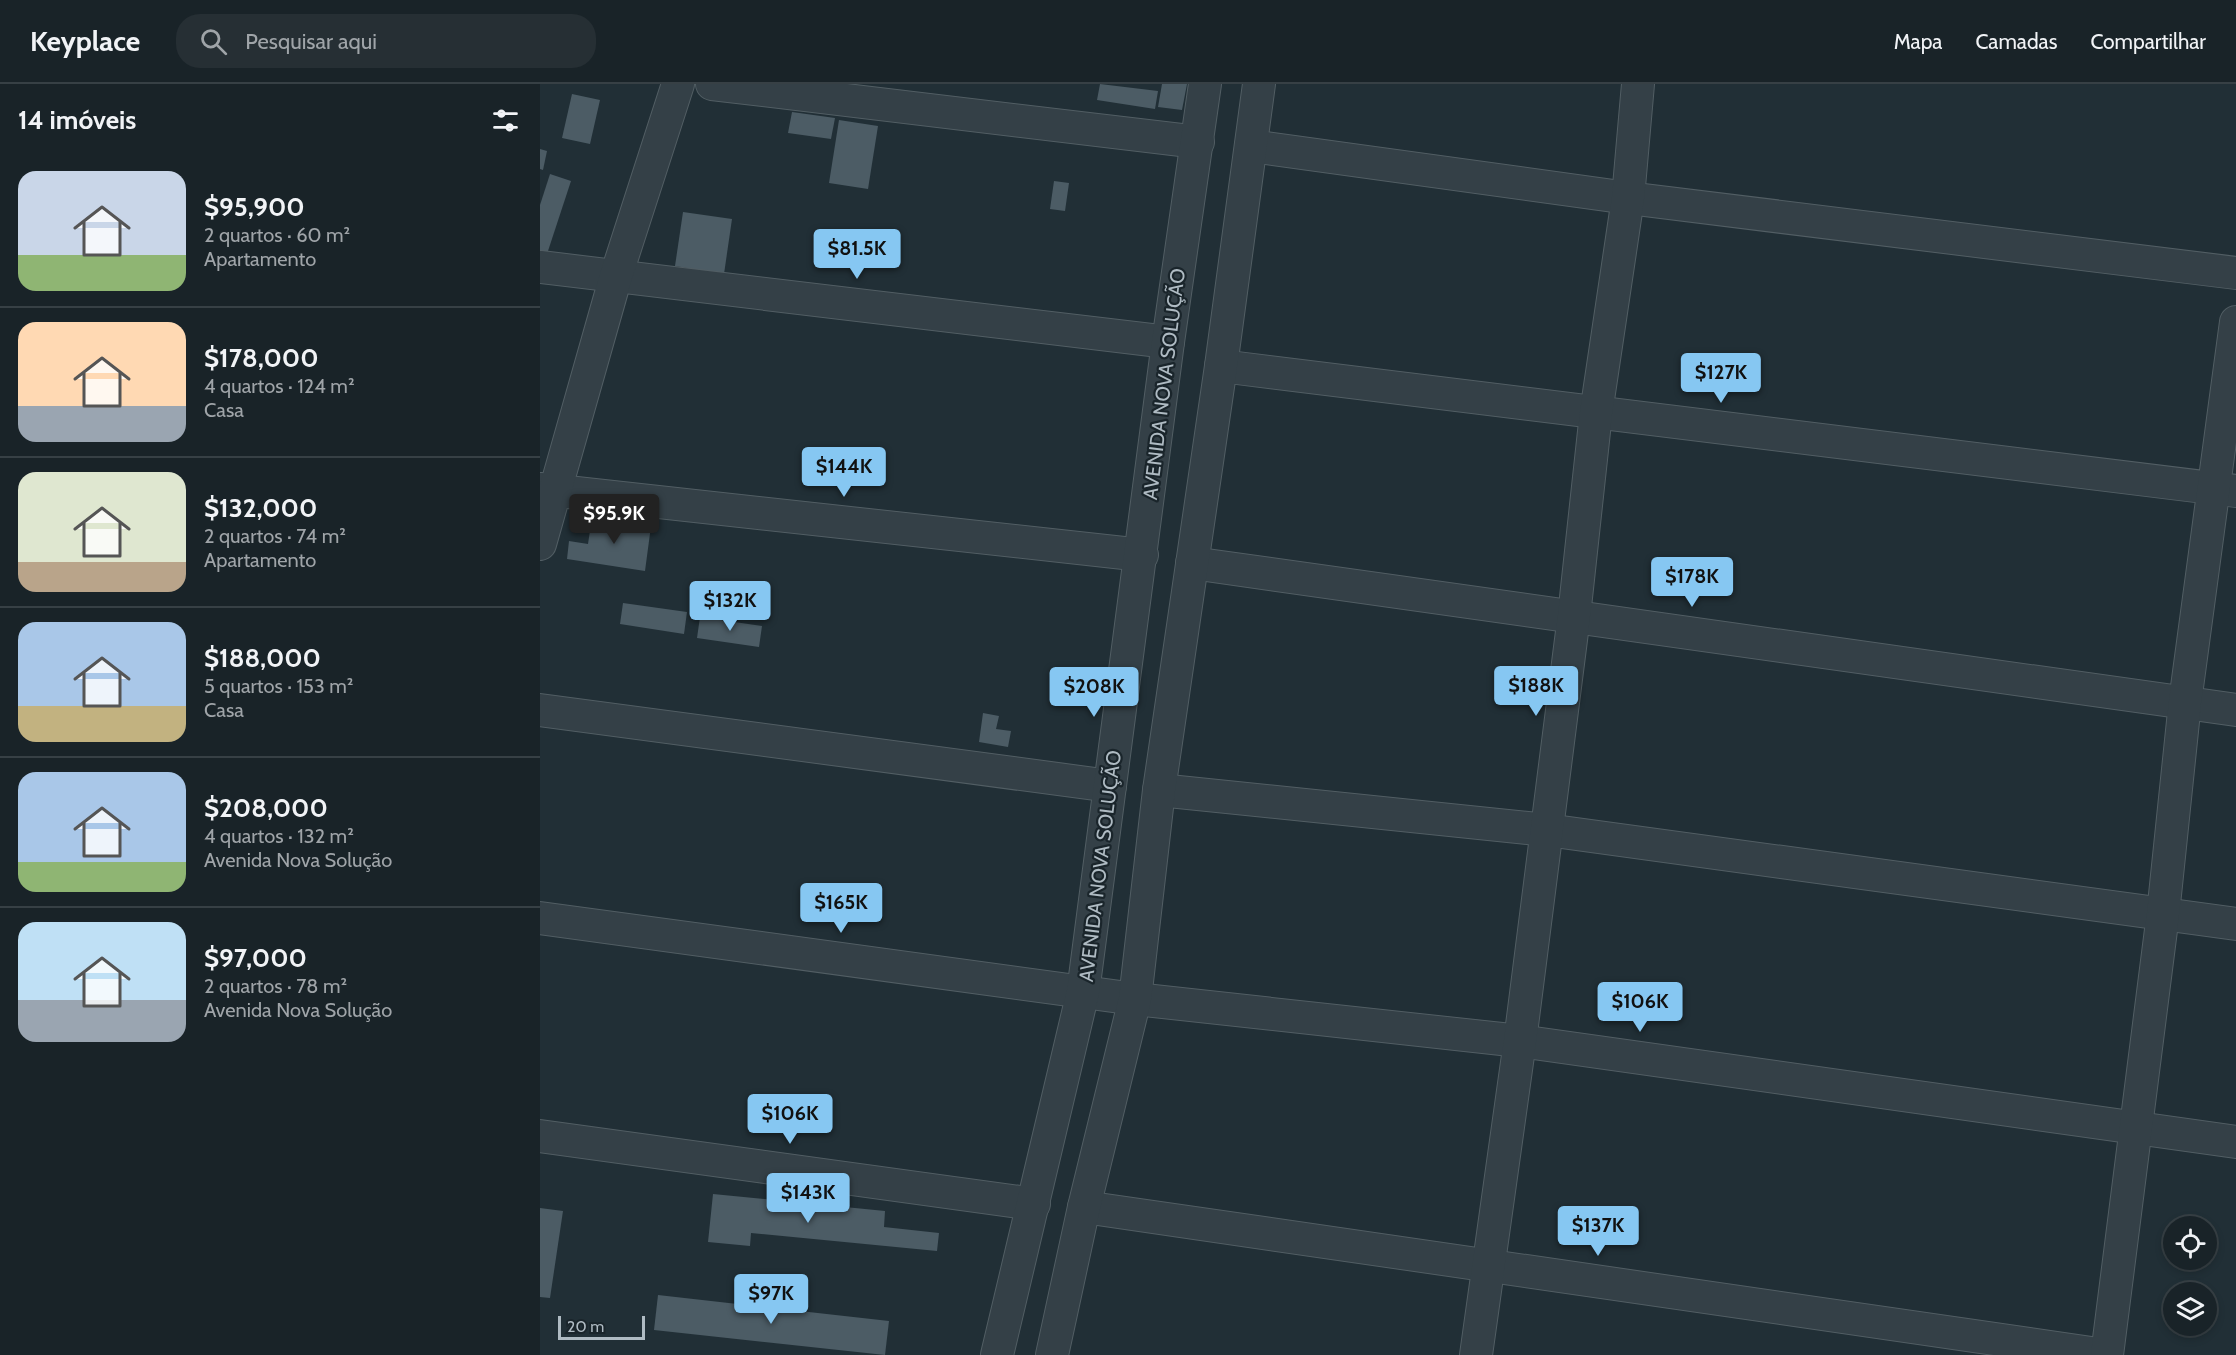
<!DOCTYPE html>
<html lang="pt">
<meta charset="utf-8">
<style>
:root{--surface:#192328;--page:#262f34;--text:#f1f3f6;--muted:#9fa4a8;--line:#374045;--accent:#86c7f2}
body{margin:0;font-family:Cabin,sans-serif;background:var(--page);color:var(--text);height:100vh;display:flex;flex-direction:column;font-size:22px;white-space:nowrap}
*{box-sizing:border-box;margin:0}
p{font-size:20px;color:var(--muted)}
.icon{flex:none;width:33px;height:33px;fill:none;stroke:currentColor;stroke-width:2;stroke-linecap:round;stroke-linejoin:round}
.map{position:relative;flex:1;overflow:hidden}
.drawer{display:flex;flex-direction:column;background:var(--surface);width:540px}
.drawer>*{flex:none}
.tools{position:absolute;left:1623px;top:1132px;display:grid;gap:12px}
.tools a{display:grid;place-items:center;width:54px;height:54px;border-radius:50%;background:var(--surface);box-shadow:0 3px 9px #0003,0 0 0 2px var(--line);font-size:30px}
.scale{position:absolute;left:18px;bottom:15px;width:87px;box-sizing:border-box;padding-left:6px;border:3px solid #afbbc3;border-top:0;font-size:16px;line-height:21px;white-space:nowrap;color:#afbbc3;-webkit-text-stroke:4px #1a252b;paint-order:stroke}
.price{position:absolute;translate:-50% -51px;padding:0 14px;border-radius:6px;background:var(--accent);color:#111;font-size:20px;line-height:39px;filter:drop-shadow(0 2px 3px #0008)}
.price::after{content:'';position:absolute;left:50%;top:36px;width:18px;height:14px;margin-left:-9px;background:inherit;clip-path:polygon(0 0,100% 0,50% 100%)}
.price.on{background:#222;color:#fff}
ul{padding:0;list-style:none}
li{display:flex;align-items:center;gap:18px;height:150px;padding:0 18px}
li+li{border-top:2px solid var(--line)}
li span{display:grid;place-items:center;flex:none;width:168px;height:120px;border-radius:18px;color:#555}
li>.icon{margin-inline-start:auto}
span .icon{width:72px;height:72px;fill:#fffc;stroke-width:1}
li b{font-size:26px}
h2{display:flex;justify-content:space-between;align-items:center;height:72px;padding:0 18px;font-size:26px}
header{display:flex;align-items:center;gap:36px;box-sizing:border-box;height:84px;padding:0 30px;background:var(--surface);border-bottom:2px solid var(--line)}
header strong{font-size:28px}
nav{display:flex;gap:33px;margin-inline-start:auto;font-size:21px}
.search{width:420px;height:54px;background:var(--page);display:flex;align-items:center;gap:15px;box-sizing:border-box;padding:0 21px;border-radius:24px;color:var(--muted);font-size:22px}
main{display:flex;flex:1;min-height:0}
.map>svg:first-child{display:block}
.building{fill:#4c5c65}
.lines{fill:none;stroke-linecap:round;stroke-linejoin:round}
.minor-casing{stroke:#525e64;stroke-width:34}
.minor{stroke:#344047;stroke-width:32}
.labels{text-anchor:middle;stroke-width:4.5;stroke-linejoin:round;paint-order:stroke}
.street-label{font-size:20px;fill:#afbbc3;stroke:#1a252b}
</style>
<header>
<strong>Keyplace</strong>
<div class="search"><svg class="icon" aria-label="search" viewBox="0 0 24 24"><circle cx="10" cy="10" r="6"/><path d="M15 15l6 6"/></svg>Pesquisar aqui</div>
<nav><a>Mapa</a><a>Camadas</a><a>Compartilhar</a></nav>
</header>
<main>
<section class="drawer">
<h2>14 imóveis<svg class="icon" aria-label="filters" viewBox="0 0 24 24"><path d="M4 7h16M4 17h16"/><circle cx="9" cy="7" r="2"/><circle cx="15" cy="17" r="2"/></svg></h2>
<ul>
<li><span style="background:linear-gradient(#c9d6e8 70%,#8fb573 0)"><svg class="icon" aria-label="home" viewBox="0 0 24 24"><path d="M3 11l9-7 9 7M6 9v11h12V9"/></svg></span><div><b>$95,900</b><p>2 quartos · 60 m²</p><p>Apartamento</p></div></li>
<li><span style="background:linear-gradient(#ffd9b3 70%,#9aa5b1 0)"><svg class="icon" aria-label="home" viewBox="0 0 24 24"><path d="M3 11l9-7 9 7M6 9v11h12V9"/></svg></span><div><b>$178,000</b><p>4 quartos · 124 m²</p><p>Casa</p></div></li>
<li><span style="background:linear-gradient(#dfe7d0 75%,#b9a48a 0)"><svg class="icon" aria-label="home" viewBox="0 0 24 24"><path d="M3 11l9-7 9 7M6 9v11h12V9"/></svg></span><div><b>$132,000</b><p>2 quartos · 74 m²</p><p>Apartamento</p></div></li>
<li><span style="background:linear-gradient(#a9c7e8 70%,#c2b280 0)"><svg class="icon" aria-label="home" viewBox="0 0 24 24"><path d="M3 11l9-7 9 7M6 9v11h12V9"/></svg></span><div><b>$188,000</b><p>5 quartos · 153 m²</p><p>Casa</p></div></li>
<li><span style="background:linear-gradient(#a9c7e8 75%,#8fb573 0)"><svg class="icon" aria-label="home" viewBox="0 0 24 24"><path d="M3 11l9-7 9 7M6 9v11h12V9"/></svg></span><div><b>$208,000</b><p>4 quartos · 132 m²</p><p>Avenida Nova Solução</p></div></li>
<li><span style="background:linear-gradient(#bfe0f5 65%,#9aa5b1 0)"><svg class="icon" aria-label="home" viewBox="0 0 24 24"><path d="M3 11l9-7 9 7M6 9v11h12V9"/></svg></span><div><b>$97,000</b><p>2 quartos · 78 m²</p><p>Avenida Nova Solução</p></div></li>
</ul>
</section>
<div class="map">
<svg width="1696" height="1271" viewBox="0 0 1696 1271">
<rect width="100%" height="100%" fill="#212f36"/>
<g class="building">
<path d="M560,0L618,7L615,25L557,16Z"/>
<path d="M622,0H647L642,26L618,23Z"/>
<path d="M32,10L60,16L50,60L22,54Z"/>
<path d="M252,28L295,34L291,55L248,49Z"/>
<path d="M299,36L338,42L328,105L289,99Z"/>
<path d="M0,65L7,67L3,86L0,85Z"/>
<path d="M10,90L31,97L7,170L0,167V121Z"/>
<path d="M514,97L529,99L525,127L510,125Z"/>
<path d="M143,128L192,135L184,190L135,182Z"/>
<path d="M52,433L111,442L105,487L27,475L29,457L48,460Z"/>
<path d="M83,519L147,528L144,550L80,540Z"/>
<path d="M160,533L222,542L219,563L157,554Z"/>
<path d="M443,629L459,632L456,645L471,647L468,663L439,658Z"/>
<path d="M173,1110L345,1127L344,1143L399,1149L397,1167L211,1149L210,1162L168,1158Z"/>
<path d="M0,1124L23,1127L10,1214L0,1213Z"/>
<path d="M118,1211L349,1237L345,1271L114,1246Z"/>
</g>
<g class="lines">
<defs>
<g id="minor">
<path d="M172,0L658,58"/>
<path d="M711,62L1088,114L1696,189"/>
<path d="M0,183L628,258"/>
<path d="M681,282L1696,407"/>
<path d="M0,405L602,471"/>
<path d="M0,460L76,192L138,0"/>
<path d="M652,479L1696,626"/>
<path d="M0,626L570,702"/>
<path d="M619,706L1007,746L1696,840"/>
<path d="M0,834L595,915L980,957L1696,1058"/>
<path d="M0,1052L494,1120"/>
<path d="M544,1123L1565,1271"/>
<path d="M457,1271L543,908L628,258L665,0"/>
<path d="M512,1271L544,1123L595,915L619,706L681,282L719,0"/>
<path d="M936,1271L980,957L1034,532L1056,329L1088,114L1098,0"/>
<path d="M1567,1271L1623,830L1645,618L1696,238"/>
</g>
</defs>
<use href="#minor" class="minor-casing"/>
<use href="#minor" class="minor"/>
</g>
<g class="labels">
<g class="street-label">
<text transform="translate(624 300) rotate(-83)" y="7">AVENIDA NOVA SOLUÇÃO</text>
<text transform="translate(560 782) rotate(-83)" y="7">AVENIDA NOVA SOLUÇÃO</text>
</g>
</g>
</svg>
<div class="tools">
<a><svg class="icon" aria-label="locate" viewBox="0 0 24 24"><circle cx="12" cy="12" r="6"/><path d="M12 2v4M12 18v4M2 12h4M18 12h4"/></svg></a>
<a><svg class="icon" aria-label="layers" viewBox="0 0 24 24"><path d="M12 4l9 5-9 5-9-5zM3 14l9 5 9-5"/></svg></a>
</div>
<div class="scale">20 m</div>
<b class="price" style="left:317px;top:196px">$81.5K</b>
<b class="price" style="left:1181px;top:320px">$127K</b>
<b class="price" style="left:304px;top:414px">$144K</b>
<b class="price on" style="left:74px;top:461px">$95.9K</b>
<b class="price" style="left:1152px;top:524px">$178K</b>
<b class="price" style="left:190px;top:548px">$132K</b>
<b class="price" style="left:996px;top:633px">$188K</b>
<b class="price" style="left:554px;top:634px">$208K</b>
<b class="price" style="left:301px;top:850px">$165K</b>
<b class="price" style="left:1100px;top:949px">$106K</b>
<b class="price" style="left:250px;top:1061px">$106K</b>
<b class="price" style="left:268px;top:1140px">$143K</b>
<b class="price" style="left:1058px;top:1173px">$137K</b>
<b class="price" style="left:231px;top:1241px">$97K</b>
</div>
</main>
